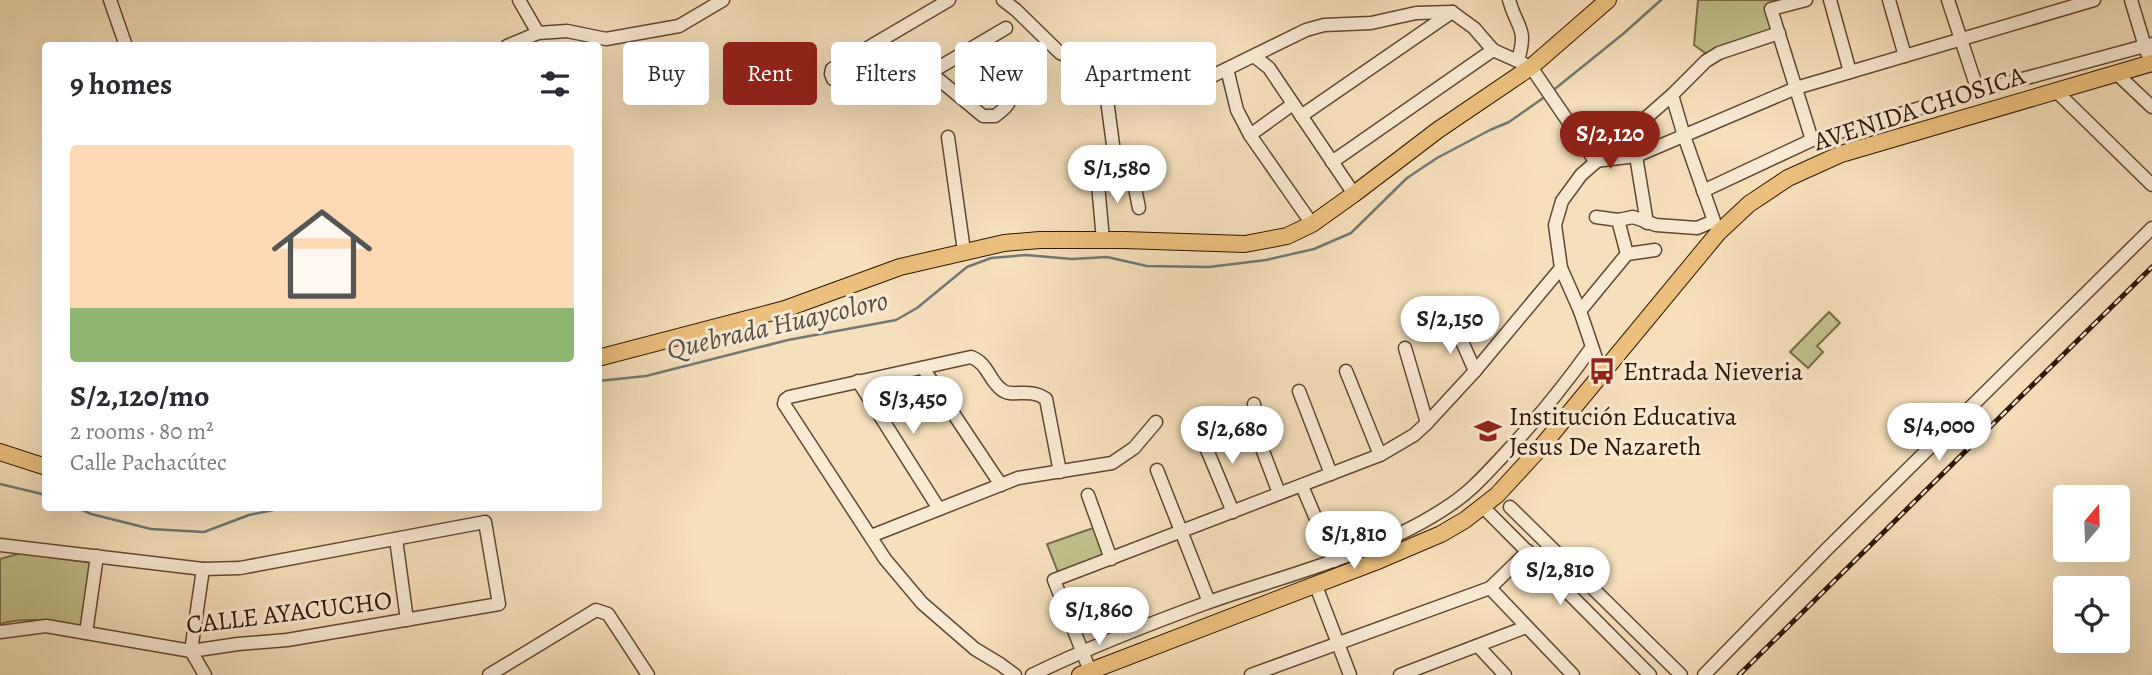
<!DOCTYPE html>
<meta charset="utf-8">
<style>
:root{--surface:#fff;--page:#f2f2f3;--text:#2b2b33;--muted:#7c7c81;--line:#e1e1e2;--accent:#8f2418}
body{margin:0;font-family:Alegreya,serif;background:var(--page);color:var(--text);height:100vh;display:flex;flex-direction:column;font-size:26px;white-space:nowrap}
*{box-sizing:border-box;margin:0}
p{font-size:23px;color:var(--muted)}
.icon{flex:none;width:38px;height:38px;fill:none;stroke:currentColor;stroke-width:2;stroke-linecap:round;stroke-linejoin:round}
.map{position:relative;flex:1;overflow:hidden}
.panel{position:absolute;left:42px;top:42px;width:560px;height:469px;display:flex;flex-direction:column;background:var(--surface);border-radius:7px;box-shadow:0 7px 28px #0002}
.panel>*{flex:none}
.hud{position:absolute;left:623px;top:42px;width:665px;height:63px;display:flex;gap:14px}
.needle{width:46px;rotate:19deg}
.controls{position:absolute;left:2053px;top:485px;display:grid;gap:14px}
.controls a{display:grid;place-items:center;width:77px;height:77px;border-radius:7px;background:var(--surface);box-shadow:0 7px 28px #0002;font-size:35px}
.price{position:absolute;translate:-50% -60px;padding:0 16px;border-radius:24px;background:#fff;color:#222;font-size:23px;line-height:46px;filter:drop-shadow(0 2px 4px #0008)}
.price::after{content:'';position:absolute;left:50%;top:42px;width:21px;height:16px;margin-left:-10px;background:inherit;clip-path:polygon(0 0,100% 0,50% 100%)}
.price.on{background:var(--accent);color:#fff}
ul{padding:0;list-style:none}
li{display:grid;align-content:center;gap:14px;height:371px;padding:0 28px}
li+li{border-top:2px solid var(--line)}
li span{display:grid;place-items:center;height:217px;border-radius:7px;color:#555}
li>.icon{margin-inline-start:auto}
span .icon{width:126px;height:126px;fill:#fffc;stroke-width:1}
li b{font-size:30px}
h2{display:flex;justify-content:space-between;align-items:center;height:84px;padding:0 28px;font-size:30px}
.tag{padding:0 24px;border-radius:7px;background:var(--surface);box-shadow:0 7px 28px #0002;font-size:24px;line-height:63px}
.tag.on{background:var(--accent);color:#fff}
.map>svg:first-child{display:block}
.green{fill:#c1c08d;stroke:#786b49;stroke-width:2}
.lines{fill:none;stroke-linecap:round;stroke-linejoin:round}
.stream{stroke:#737872;stroke-width:2.5}
.minor-casing{stroke:#624832;stroke-width:15}
.major-casing{stroke:#301605;stroke-width:18}
.minor{stroke:#f9ead3;stroke-width:12}
.major{stroke:#ebc07e;stroke-width:16}
.rail-casing{stroke:#301605;stroke-width:5}
.rail{stroke:#f9ead3;stroke-width:2.5;stroke-dasharray:8;stroke-linecap:butt}
.labels{text-anchor:middle;stroke-width:6;stroke-linejoin:round;paint-order:stroke}
.street-label{font-size:26px;fill:#301605;stroke:#f9ead3}
.poi-label{font-size:26px;fill:#301605;stroke:#f9ead3;text-anchor:start}
.water-label{font-size:28px;font-style:italic;fill:#574f44;stroke:#f9ead3}
</style>
<div class="map">
<svg width="2152" height="675" viewBox="0 0 2152 675">
<rect width="100%" height="100%" fill="#f6dfbb"/>
<filter id="stains"><feTurbulence type="fractalNoise" baseFrequency=".00286" numOctaves="4"/><feColorMatrix values="0 0 0 0 .2 0 0 0 0 .09 0 0 0 0 .02 0 0 0 .5 -.17"/></filter>
<radialGradient id="worn" r=".72"><stop offset=".6" stop-color="#630" stop-opacity="0"/><stop offset="1" stop-color="#630" stop-opacity=".3"/></radialGradient>
<g class="green">
<path d="M1698,0H1778L1770,29L1759,36L1708,55L1694,45Z"/>
<path d="M1829,312L1840,323L1817,346L1823,352L1808,368L1790,352Z"/>
<path d="M1096,527L1108,558L1059,575L1047,544Z"/>
<path d="M21,553L93,563L85,627C57,623 28,615 0,624V559Z"/>
</g>
<g class="lines">
<g class="stream">
<path d="M1551,92L1623,34L1661,0"/>
<path d="M598,381L646,376L788,340L896,320L917,308L967,267L991,258L1026,255L1072,259L1107,257L1147,266L1209,267L1266,260L1314,249L1351,233L1407,178L1437,158L1490,130L1509,122L1546,96"/>
<path d="M0,484L46,495"/>
<path d="M78,508L91,514L151,529L204,532L249,515L283,508"/>
</g>
<defs>
<g id="minor">
<path d="M110,0L126,46"/>
<path d="M519,0L538,33"/>
<path d="M949,0L832,69L831,74L833,79L840,82L921,78L1006,28"/>
<path d="M1003,0L1016,10L1060,53L1136,83L1165,91L1194,85L1306,30L1324,25L1371,23L1416,13L1452,12L1474,28L1493,50L1531,67L1595,161L1636,156L1796,88L2094,0"/>
<path d="M1509,0C1517,29 1528,27 1518,60"/>
<path d="M1806,0L1771,9L1812,140"/>
<path d="M1830,0L1850,72"/>
<path d="M1889,0L1905,56"/>
<path d="M1948,0L1978,91"/>
<path d="M2131,0L2147,53"/>
<path d="M507,46L538,33L567,31L606,39L679,26L723,0"/>
<path d="M1254,56L1269,68L1354,194"/>
<path d="M1227,69L1237,110L1250,135L1312,224"/>
<path d="M1103,70L1116,167"/>
<path d="M931,73L983,116H995C1004,109 1012,104 1010,92L980,44"/>
<path d="M2117,74L2152,107"/>
<path d="M2056,91L2152,185"/>
<path d="M1301,116L1452,12"/>
<path d="M1250,135L1293,104"/>
<path d="M948,137L964,251"/>
<path d="M1636,156L1647,223"/>
<path d="M1332,162L1493,50"/>
<path d="M1703,191L1812,140L1978,91L2152,44"/>
<path d="M1596,217L1618,220L1633,217L1656,225L1697,228L1714,221L1684,136L1672,95"/>
<path d="M1103,240L1097,173L1130,163L1139,208"/>
<path d="M1627,254L1655,250"/>
<path d="M1580,311L1627,254L1618,220"/>
<path d="M1456,328L1475,371"/>
<path d="M1405,348L1427,423"/>
<path d="M923,368L1001,485"/>
<path d="M1346,371L1380,455"/>
<path d="M1601,373L1580,311L1561,268L1555,225L1562,201L1581,175L1672,95L1706,61L1719,53L1779,33"/>
<path d="M858,381L939,509"/>
<path d="M1299,391L1331,474"/>
<path d="M1254,404L1255,412L1253,425L1279,493"/>
<path d="M1200,433L1233,512"/>
<path d="M1157,470L1209,602"/>
<path d="M1302,486L1334,561"/>
<path d="M1088,495L1111,559"/>
<path d="M1483,507L1650,675"/>
<path d="M1510,507L1681,675"/>
<path d="M871,536L1018,478L1112,463L1134,448L1156,422"/>
<path d="M396,539L407,620"/>
<path d="M0,545L203,569L240,568L485,522L499,604L287,640L238,644L191,651L46,626L0,632"/>
<path d="M203,569L191,651L205,675"/>
<path d="M1316,586L1350,675"/>
<path d="M1490,588L1573,675"/>
<path d="M86,633L97,556"/>
<path d="M1478,646L1505,675"/>
<path d="M1090,671L1054,580L1380,455L1414,435L1427,423L1475,371L1561,268"/>
<path d="M489,675L596,610L608,614L648,675"/>
<path d="M1015,675L1000,664L975,649L922,603L885,559L784,404L785,400L789,397L971,357C988,363 989,381 1002,390C1012,398 1029,387 1046,399L1060,472"/>
<path d="M1032,675C1089,647 1149,624 1209,602C1289,574 1380,553 1450,505C1470,492 1485,475 1501,458C1534,423 1564,386 1592,347"/>
<path d="M1251,675L1490,588L1528,551"/>
<path d="M1400,675L1526,627"/>
<path d="M1704,675L1827,549L2152,228"/>
</g>
<g id="major">
<path d="M598,358L785,309L900,267L1004,243L1040,240H1124L1245,244L1287,236L1312,224L1354,194L1438,130L1531,67L1608,0"/>
<path d="M0,452L46,467"/>
<path d="M1080,675L1380,560L1441,534L1465,520L1497,495L1542,446L1718,233L1749,204L1788,178L1841,154L2152,63"/>
</g>
</defs>
<use href="#minor" class="minor-casing"/>
<use href="#major" class="major-casing"/>
<use href="#minor" class="minor"/>
<use href="#major" class="major"/>
<defs>
<path id="rail" d="M1739,675L2152,267"/>
</defs>
<use href="#rail" class="rail-casing"/>
<use href="#rail" class="rail"/>
</g>
<defs>
<symbol id="bus-bare" viewBox="-9 -9 18 18"><path d="M-5-6H5V4H4V6H2V4H-2V6H-4V4H-5ZM-3.5-4V0h7V-4ZM-3.5 1.2v1.5H-2V1.2ZM2 1.2v1.5H3.5V1.2Z" fill="#8f2418" stroke="#f9ead3" stroke-width="2.5" paint-order="stroke"/></symbol>
<symbol id="school-bare" viewBox="-9 -9 18 18"><path d="M0-5L7-2L0 1L-7-2ZM-4 1L0 2.5L4 1V4Q0 6-4 4Z" fill="#8f2418" stroke="#f9ead3" stroke-width="2.5" paint-order="stroke"/></symbol>
</defs>
<g fill-rule="evenodd">
<use href="#bus-bare" x="1583" y="352" width="38" height="38"/>
<use href="#school-bare" x="1469" y="412" width="38" height="38"/>
</g>
<g class="labels">
<g class="street-label">
<text transform="translate(1919 108) rotate(-18)" y="9">AVENIDA CHOSICA</text>
<text transform="translate(289 612) rotate(-7)" y="9">CALLE AYACUCHO</text>
</g>
<g class="poi-label">
<text x="1623" y="380">Entrada Nieveria</text>
<text x="1509" y="425">Institución Educativa<tspan x="1509" dy="30">Jesus De Nazareth</tspan></text>
</g>
<g class="water-label">
<text transform="translate(777 324) rotate(-13)" y="10">Quebrada Huaycoloro</text>
</g>
</g>
<rect width="100%" height="100%" filter="url(#stains)"/>
<rect width="100%" height="100%" fill="url(#worn)"/>
</svg>
<div class="controls">
<a><svg class="needle" viewBox="-14 -14 28 28"><path d="M0-13l5 13h-10z" fill="#e53935"/><path d="M0 13l5-13h-10z" fill="#7c7c81"/></svg></a>
<a><svg class="icon" aria-label="locate" viewBox="0 0 24 24"><circle cx="12" cy="12" r="6"/><path d="M12 2v4M12 18v4M2 12h4M18 12h4"/></svg></a>
</div>
<b class="price on" style="left:1610px;top:171px">S/2,120</b>
<b class="price" style="left:1117px;top:205px">S/1,580</b>
<b class="price" style="left:1450px;top:356px">S/2,150</b>
<b class="price" style="left:913px;top:436px">S/3,450</b>
<b class="price" style="left:1939px;top:463px">S/4,000</b>
<b class="price" style="left:1232px;top:466px">S/2,680</b>
<b class="price" style="left:1354px;top:571px">S/1,810</b>
<b class="price" style="left:1560px;top:607px">S/2,810</b>
<b class="price" style="left:1099px;top:647px">S/1,860</b>
<div class="hud">
<a class="tag">Buy</a>
<a class="tag on">Rent</a>
<a class="tag">Filters</a>
<a class="tag">New</a>
<a class="tag">Apartment</a>
</div>
<section class="panel">
<h2>9 homes<svg class="icon" aria-label="filters" viewBox="0 0 24 24"><path d="M4 7h16M4 17h16"/><circle cx="9" cy="7" r="2"/><circle cx="15" cy="17" r="2"/></svg></h2>
<ul>
<li><span style="background:linear-gradient(#ffd9b3 75%,#8fb573 0)"><svg class="icon" aria-label="home" viewBox="0 0 24 24"><path d="M3 11l9-7 9 7M6 9v11h12V9"/></svg></span><div><b>S/2,120/mo</b><p>2 rooms · 80 m²</p><p>Calle Pachacútec</p></div></li>
</ul>
</section>
</div>
